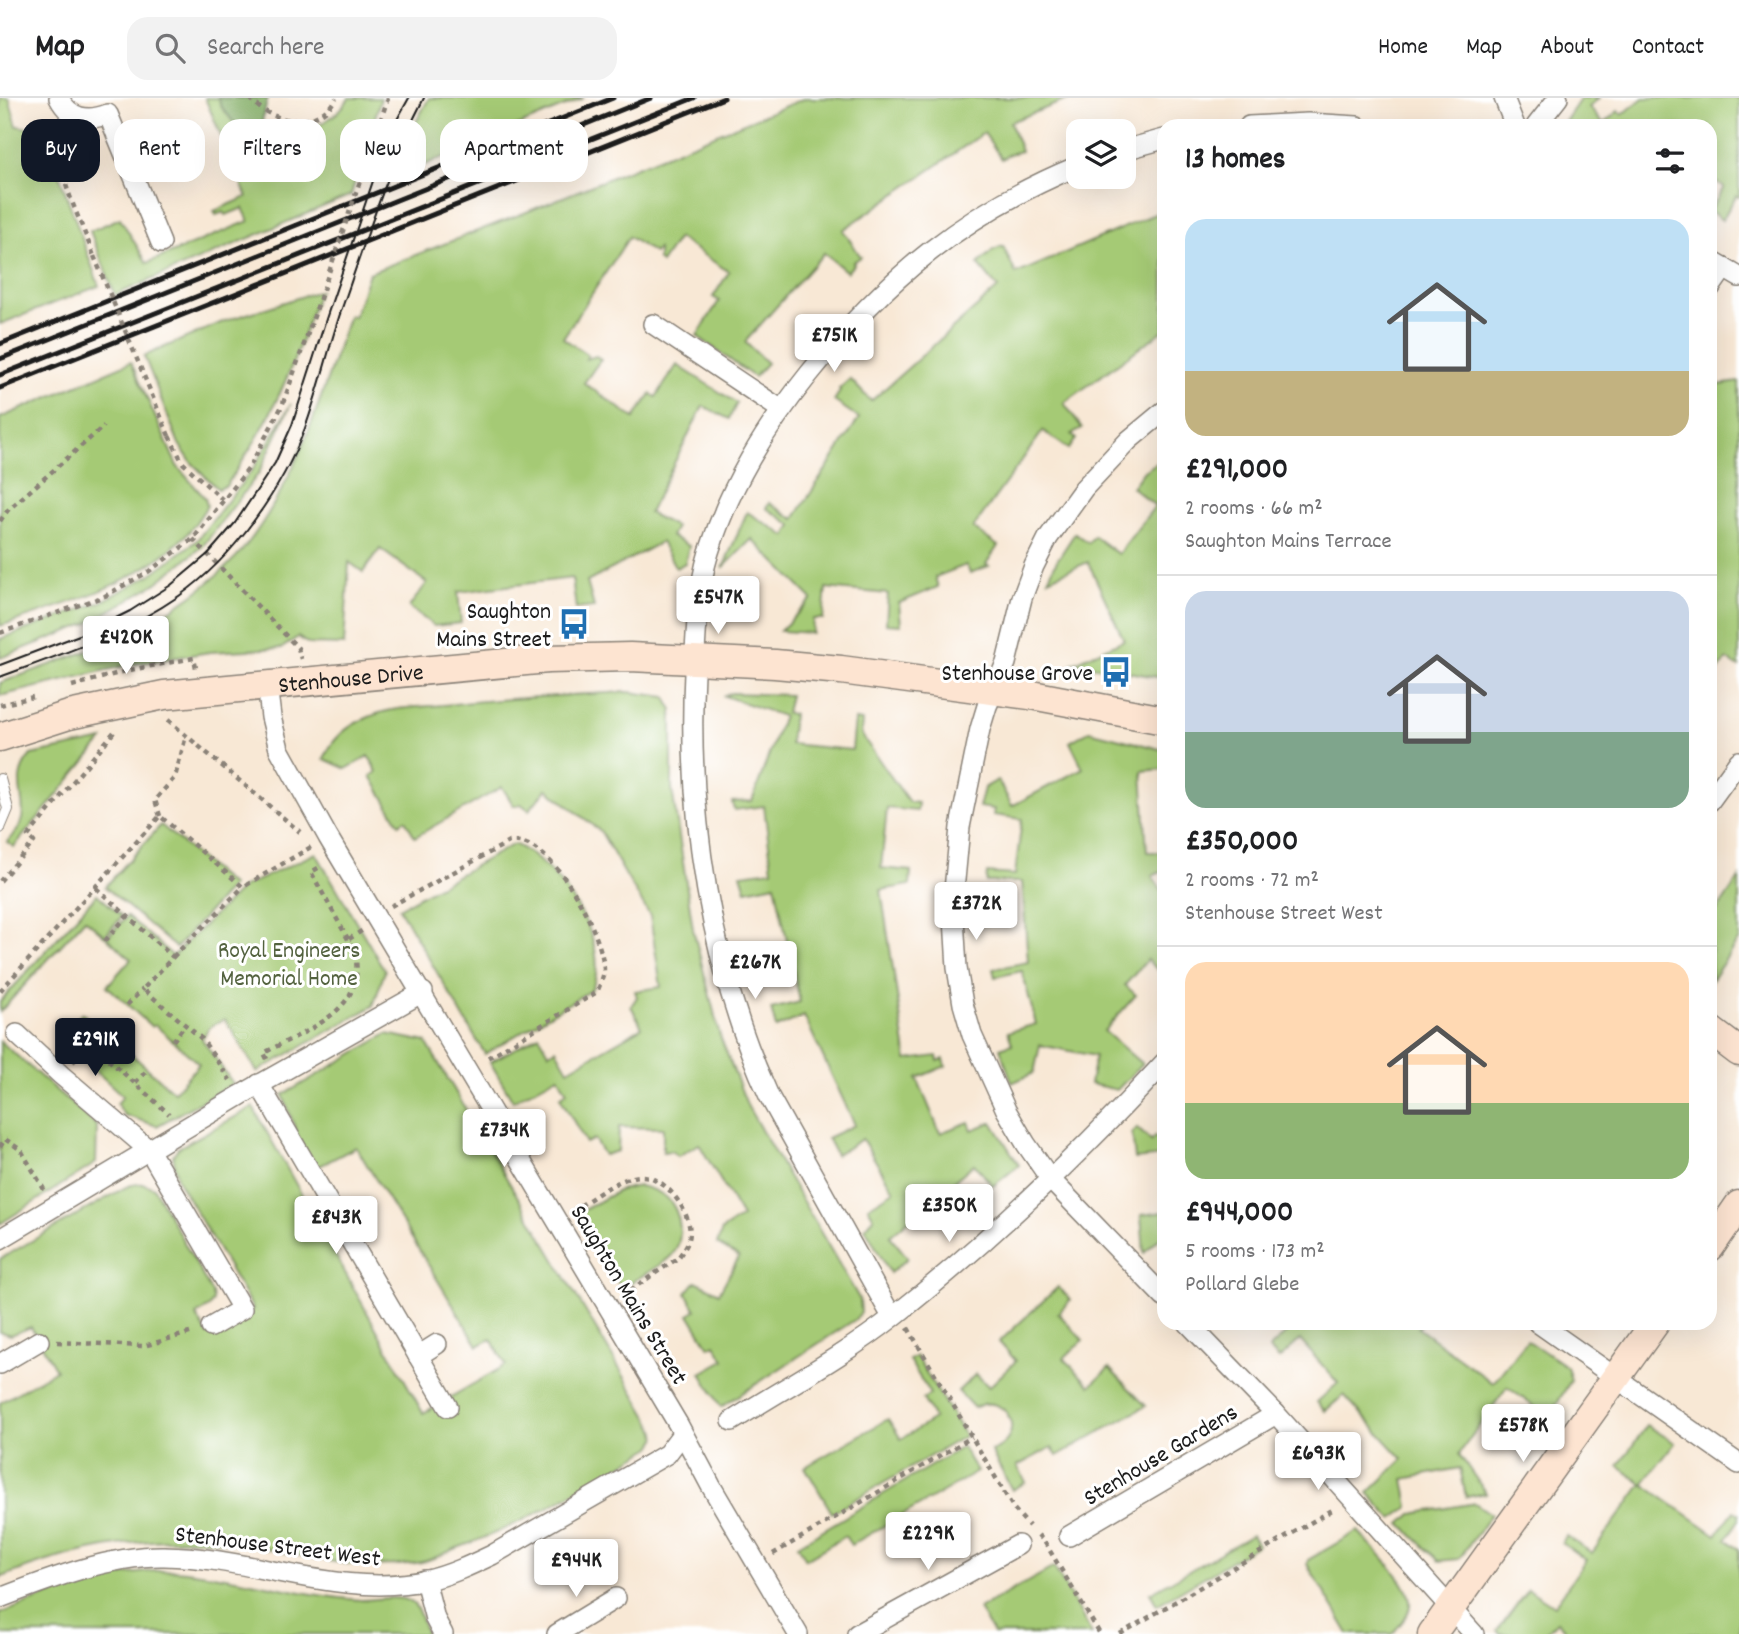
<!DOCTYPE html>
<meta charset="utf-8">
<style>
:root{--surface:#fff;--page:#f2f2f2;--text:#202124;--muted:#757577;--line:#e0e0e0;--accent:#111827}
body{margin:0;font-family:Dekko,sans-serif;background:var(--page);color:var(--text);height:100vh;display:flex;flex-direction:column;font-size:26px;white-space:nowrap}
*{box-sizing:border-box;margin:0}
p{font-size:23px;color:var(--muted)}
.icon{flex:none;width:38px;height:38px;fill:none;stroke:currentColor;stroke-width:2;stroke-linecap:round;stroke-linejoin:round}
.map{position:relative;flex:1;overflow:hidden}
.details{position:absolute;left:1157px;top:21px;width:560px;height:1211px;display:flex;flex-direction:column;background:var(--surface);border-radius:21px;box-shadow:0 7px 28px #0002}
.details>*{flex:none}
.top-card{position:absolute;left:21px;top:21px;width:665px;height:63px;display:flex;gap:14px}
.buttons{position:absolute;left:1066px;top:21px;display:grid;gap:14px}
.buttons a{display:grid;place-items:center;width:70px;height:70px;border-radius:14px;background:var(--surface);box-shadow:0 7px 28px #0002;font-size:35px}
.price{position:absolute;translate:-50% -60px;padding:0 16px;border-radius:7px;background:#fff;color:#222;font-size:23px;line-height:46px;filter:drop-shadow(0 2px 4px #0008)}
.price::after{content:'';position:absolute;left:50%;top:42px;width:21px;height:16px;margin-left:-10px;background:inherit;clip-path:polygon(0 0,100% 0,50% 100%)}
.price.active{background:var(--accent);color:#fff}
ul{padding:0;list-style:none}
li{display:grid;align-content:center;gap:14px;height:371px;padding:0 28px}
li+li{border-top:2px solid var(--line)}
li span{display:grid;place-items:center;height:217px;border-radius:21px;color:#555}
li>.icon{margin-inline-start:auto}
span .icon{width:126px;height:126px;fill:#fffc;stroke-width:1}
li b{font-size:30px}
h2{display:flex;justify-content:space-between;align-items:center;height:84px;padding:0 28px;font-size:30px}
.tag{padding:0 24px;border-radius:21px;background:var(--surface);box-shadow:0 7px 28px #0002;font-size:24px;line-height:63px}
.tag.active{background:var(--accent);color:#fff}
header{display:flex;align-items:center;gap:42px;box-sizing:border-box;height:98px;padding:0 35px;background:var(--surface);border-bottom:2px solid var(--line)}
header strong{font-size:33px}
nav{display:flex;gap:38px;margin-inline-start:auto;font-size:24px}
.search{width:490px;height:63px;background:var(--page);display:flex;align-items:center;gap:18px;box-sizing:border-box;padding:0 24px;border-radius:21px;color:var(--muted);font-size:26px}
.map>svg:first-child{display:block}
.green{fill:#a5ca74;stroke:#607348;stroke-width:2}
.forest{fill:#84ae66;stroke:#506541;stroke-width:2}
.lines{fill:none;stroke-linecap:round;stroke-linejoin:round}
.lane-casing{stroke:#8a8278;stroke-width:12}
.street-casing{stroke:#8a8278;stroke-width:22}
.secondary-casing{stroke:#8a8278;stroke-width:31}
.path{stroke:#8a8278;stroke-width:4.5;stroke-dasharray:5 5;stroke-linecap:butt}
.lane{stroke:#fff;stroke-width:10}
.street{stroke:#fff;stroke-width:19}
.secondary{stroke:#fde4d1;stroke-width:28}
.tram{stroke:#1c1c1c;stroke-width:2}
.rail{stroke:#1c1c1c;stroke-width:5}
.path-bridge{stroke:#8a8278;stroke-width:4.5;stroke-dasharray:5 5;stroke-linecap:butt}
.labels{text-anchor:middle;stroke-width:6;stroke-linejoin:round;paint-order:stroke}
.poi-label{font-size:24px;fill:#1c1c1c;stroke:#fff;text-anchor:end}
.street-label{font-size:24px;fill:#1c1c1c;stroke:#fff}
.park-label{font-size:24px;fill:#53623f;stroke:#fff}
</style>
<header>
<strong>Map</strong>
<div class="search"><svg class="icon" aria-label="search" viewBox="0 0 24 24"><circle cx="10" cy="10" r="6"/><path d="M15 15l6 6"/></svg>Search here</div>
<nav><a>Home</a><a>Map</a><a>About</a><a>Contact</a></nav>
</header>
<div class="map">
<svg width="1739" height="1536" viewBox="0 0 1739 1536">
<rect width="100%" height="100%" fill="#fff"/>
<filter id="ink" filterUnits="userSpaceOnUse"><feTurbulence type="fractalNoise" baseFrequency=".0143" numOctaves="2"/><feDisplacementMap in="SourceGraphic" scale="14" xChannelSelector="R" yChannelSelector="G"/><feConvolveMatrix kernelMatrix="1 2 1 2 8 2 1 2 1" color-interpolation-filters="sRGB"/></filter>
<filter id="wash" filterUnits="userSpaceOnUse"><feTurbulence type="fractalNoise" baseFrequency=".00686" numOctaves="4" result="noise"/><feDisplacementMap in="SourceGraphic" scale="28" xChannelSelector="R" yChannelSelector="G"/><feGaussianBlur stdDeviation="1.57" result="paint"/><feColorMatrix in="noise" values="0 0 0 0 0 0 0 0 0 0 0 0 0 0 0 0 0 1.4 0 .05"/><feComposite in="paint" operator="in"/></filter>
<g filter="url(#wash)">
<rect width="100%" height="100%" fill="#f8e8d5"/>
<g class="green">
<path d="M0,0H9L17,28L50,34V51L99,188L0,226Z"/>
<path d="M205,0H239C247,8 254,18 262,24C289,44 334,27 349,0H381L351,97L115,197L90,133L120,120L147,165L249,123L243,110L226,117L224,114L216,117L214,113L247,99Z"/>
<path d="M429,0H584L396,79L416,24Z"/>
<path d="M805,0H1072L1010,24L1021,53L1009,56L1002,61L984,35L843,132L861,159L853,164L854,166L847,174L824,155L745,244L767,265L754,279L697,238L719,203L713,199L729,174L678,140L661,165L658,162V151L654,155L629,139L563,240L588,257L586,261L596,258L601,261L584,285L634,320L651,296L656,299L677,267L737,305L729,321L703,308L649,415L676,429L671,438L689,448L685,465L676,470L661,444L587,484L594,509L576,511L572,480L458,494L461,525L434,528L409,509L427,485L380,451L363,474L349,464L344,547L308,546L298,539L282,550L210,554L127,567L0,598V585C38,571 77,558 115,542C163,521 224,480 254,437C301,371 323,293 349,217L354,219L369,175L524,115Z"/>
<path d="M1581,0H1599L1589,9L1603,26L1618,13L1622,17L1643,0H1739V99L1736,98L1722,122L1710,113L1724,89L1710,80V28H1562Z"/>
<path d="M1164,112V232L1064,305L1082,330L1072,337L1076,341L1069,351L1043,333L973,430L998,448L986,466L989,468L970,475L966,467L935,479L938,489L899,505L901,527L886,526L888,496L826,490L823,521H813L812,535L780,533L812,501L752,441L723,470L747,414L786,438L792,427L766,410L769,405L794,421L859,320L834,303L840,293L839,291L850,281L871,303L998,190L978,166L993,152L1003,148L1016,176Z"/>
<path d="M319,193C306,229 295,265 278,299C264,331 245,359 226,388L218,391L191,364L179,346L144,258L225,223Z"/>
<path d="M1714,258L1718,287L1739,284V569L1727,561L1710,584V313L1713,309L1710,304V259Z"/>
<path d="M131,264L177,368L205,400L207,408C201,417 195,427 188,435C139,486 65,507 0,528V320Z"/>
<path d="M291,306L259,375L202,449L155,486L89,525L0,560V541L101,504L150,477L196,443L253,371Z"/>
<path d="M1158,364L1164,373V580L1073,565L1124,542L1088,464L1048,481L1056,464L1075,435L1088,445L1094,438L1118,456L1155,408L1132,389L1144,373Z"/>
<path d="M629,594L666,599L672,612V691L693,831L720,938L748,1009L860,1202L861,1215L856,1221L721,1309L701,1275L724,1262L715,1246L709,1249L689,1216L696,1212L686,1195L696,1183L719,1195L739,1159L717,1146L722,1132L742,1119L699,1046L678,1058L671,1053L663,1054V1030L619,1029L618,1053L604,1057L594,1041L586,1045L560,999L567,994L558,978L513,1003L490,964L539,937L549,955L556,951L568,972L642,929L631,908L637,899L635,893L661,889L650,818L625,776L601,734L547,691L529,712L521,706L514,708L502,689L415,739L405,722L399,726L371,678L377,674L369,658L346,671L324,661C332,640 348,627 369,619C392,609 418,609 443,607C505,600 567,597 629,594Z"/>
<path d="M731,595L790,597L786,615L793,616L790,646L852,652L855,622L862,623L861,635L865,642L909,704L918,705L917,713L887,710L881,770L911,773L910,787L881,792L907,962L937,958L938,963L944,961L946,968L917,980L940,1035L969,1024L972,1032L992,1024L1019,1067L993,1088L974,1066L890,1138L908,1160L890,1175L865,1130L874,1120L868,1109L894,1093L862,1041L836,1057L827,1040L855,1027L804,918L776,930L771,911L800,904L775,786L746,792L741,776L772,772L764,708L734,712L732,704L752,703L783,618L724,598Z"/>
<path d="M1089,633L1164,652V671L1142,673L1147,754H1164V773L1152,778L1164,795V866L1158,872L1147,862L1125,887L1136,897L1104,933L1142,966L1117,992L1090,986L1095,958L1040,947L1034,975L1012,985L1000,950L1012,946L1008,934L1036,926L1022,873L995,879L993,871L1028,864L1022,784H986L987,775L1015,777L1022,721L993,717L994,711L979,709L984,690L998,682L1012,708L1083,670L1070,644Z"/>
<path d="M103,642L14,749L7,744C43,712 2,689 31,657Z"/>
<path d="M161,727L232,788L176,850L105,789Z"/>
<path d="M514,746C557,766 615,845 591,892L485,956L399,810Z"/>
<path d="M316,755L385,873L373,908L257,974L225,921L209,930L202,941L233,986L157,1028L124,1017L117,1006L123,998L60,940L82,915L127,957L130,955L174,994L199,966L155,927L152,929L107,888L131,861L107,840L127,818L173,858L243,789Z"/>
<path d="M1739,780V841L1711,883L1710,808L1718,811Z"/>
<path d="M97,796L122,818L105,838L85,821L0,914V904Z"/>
<path d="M387,936L426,944L654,1329C658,1337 657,1342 652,1349C590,1385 528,1425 460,1449C445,1454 433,1463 416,1465C358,1474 304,1458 249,1447C167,1432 75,1449 0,1480V1305L56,1272L31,1229L11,1237L0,1234V1161L126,1089C137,1085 143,1084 154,1090L212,1195L213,1203L209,1209L196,1217L208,1237L253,1211L177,1081L173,1057L178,1050L253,1009L423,1315L506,1267L491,1241L478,1248L356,1049L314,1071L303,1052L283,997Z"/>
<path d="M0,943L97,1028L96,1065L0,1126Z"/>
<path d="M1137,1030L1151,1043L1155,1038L1164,1046V1063L1163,1058L1135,1061L1132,1035Z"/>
<path d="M639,1088C650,1090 660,1093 668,1101C681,1114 685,1143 672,1157C661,1169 636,1181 621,1190L578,1115L620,1092Z"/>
<path d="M1164,1114V1136L1144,1155L1141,1117Z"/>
<path d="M1058,1189L1071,1202L1058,1215L1083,1242L1064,1260L1090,1288L1109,1270L1146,1308L1057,1358L1052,1349L1017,1368L1026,1384L1012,1392L991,1353C1030,1340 1006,1291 974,1310L958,1293L976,1276L989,1289L1016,1263L999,1244Z"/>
<path d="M1285,1225H1423L1418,1230L1493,1285L1527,1242L1567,1269L1571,1282L1549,1319L1507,1289L1459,1356L1486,1395L1466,1399L1460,1370L1404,1381L1409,1409L1392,1421L1368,1395L1403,1361L1344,1297L1325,1313L1317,1304L1338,1285L1300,1242L1279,1261L1269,1251L1290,1231Z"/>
<path d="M916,1258L965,1338L832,1415L805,1369L888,1321L901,1341L934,1321L923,1301L930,1296L909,1262Z"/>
<path d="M1647,1327L1675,1345L1643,1386L1716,1437L1734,1413L1739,1416V1422L1726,1441L1739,1451V1536H1569L1557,1523L1544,1536H1500L1497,1533L1528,1491L1554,1508L1586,1462L1562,1445L1566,1438L1592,1455L1642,1386L1618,1368Z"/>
<path d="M962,1349L977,1374L851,1447L845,1438L806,1461L798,1447Z"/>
<path d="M1475,1405L1491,1416L1459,1461L1439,1463L1401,1426L1412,1416Z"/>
<path d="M1358,1433C1373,1450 1413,1486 1410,1508C1408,1519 1399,1528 1392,1536H1349L1307,1466L1308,1462Z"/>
<path d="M1252,1437L1258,1447L1157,1507L1150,1495Z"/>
<path d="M1054,1469L1092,1536H993L979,1511Z"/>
<path d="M175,1472C238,1477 298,1498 361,1502C375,1502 397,1497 409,1503C421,1509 421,1525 426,1536H0V1516C57,1493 113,1473 175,1472Z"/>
</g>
<path class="forest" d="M218,0H268L262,24L235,26L222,10Z"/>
</g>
<g filter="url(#ink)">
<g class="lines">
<defs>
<path id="lane" d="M0,681L8,711L0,730"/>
<g id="street">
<path d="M59,0C70,21 87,24 108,16L161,145"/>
<path d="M1504,0L1515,28"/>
<path d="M1249,28L1308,25L1357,28"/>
<path d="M1536,28L1558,0"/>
<path d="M1124,52L1164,41"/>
<path d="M1710,162L1739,179"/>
<path d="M1710,190L1724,170"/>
<path d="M653,226L780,311"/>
<path d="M1164,313L1129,342L1084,390L1048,440L1034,468L1022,500L1006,565L987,608L980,631L960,729L953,803L957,870L963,906L972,937L1006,1012L1026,1046L1051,1082L1164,1199"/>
<path d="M267,586L271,619L279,651L328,739L678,1326L711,1388L798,1536"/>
<path d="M1710,703L1739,663"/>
<path d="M17,936L61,977L149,1052L242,1211L211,1229"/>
<path d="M259,986L448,1309"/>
<path d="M0,1141L241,997L423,894"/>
<path d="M892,1219L769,998C710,870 687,716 694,575C696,535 697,493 709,454C730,387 765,331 809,276C885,181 964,115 1078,68"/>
<path d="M1188,1225L1276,1316L1474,1536"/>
<path d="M1538,1225L1739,1366"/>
<path d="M418,1258L437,1246"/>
<path d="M0,1266L39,1243"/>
<path d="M732,1323C784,1290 845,1257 893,1219C991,1142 1079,1057 1164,965"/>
<path d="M1069,1438L1276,1316"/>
<path d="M425,1482L435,1521L443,1536"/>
<path d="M0,1500C49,1481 111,1457 164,1458C252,1459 340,1501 428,1482C450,1477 471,1467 492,1457L667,1356L682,1336"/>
<path d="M557,1536L616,1500"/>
<path d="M857,1536L1018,1447"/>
</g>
<g id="secondary">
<path id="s1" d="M0,639L69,617L164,597L548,561L630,559L775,566L841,572L1037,598L1164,622"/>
<path d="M1710,932L1739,954"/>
<path d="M1710,1149L1739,1107"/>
<path d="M1432,1536L1655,1225"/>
</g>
</defs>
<use href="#lane" class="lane-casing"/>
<use href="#street" class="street-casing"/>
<use href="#secondary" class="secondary-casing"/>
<g class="path">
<path d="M250,0C270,26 318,33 336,0"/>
<path d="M56,28C51,63 81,124 94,158"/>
<path d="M374,42L388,0"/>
<path d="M169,338L183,365L224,403"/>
<path d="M0,423L8,412L104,328"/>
<path d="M193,441L298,550L301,561"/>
<path d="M0,535L105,498L148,474L193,441L249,370L282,308L313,221"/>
<path d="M72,588L130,572L194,560L196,570"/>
<path d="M0,607L33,599"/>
<path d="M168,622L300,734"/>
<path d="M160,718L155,702L175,679L186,638"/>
<path d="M0,783L34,744L28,738L114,634"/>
<path d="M96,790L173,859L143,891L202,941L230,982"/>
<path d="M391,808L509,744C551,735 604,837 604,873C603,880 600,887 597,894L484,962"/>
<path d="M349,841L363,832"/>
<path d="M105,843L127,818"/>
<path d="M173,859L243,789"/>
<path d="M0,893L160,718L243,789L311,749"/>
<path d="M127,907L143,891"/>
<path d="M173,943L185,927"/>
<path d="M90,945L101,933"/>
<path d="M267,961L264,955C307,931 370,913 354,852L311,774L322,768"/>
<path d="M73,964L90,945L169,1016"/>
<path d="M135,985L148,971"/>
<path d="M0,1049L5,1041L21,1052L45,1093"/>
<path d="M572,1113C592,1101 616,1080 640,1078C665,1076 695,1118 689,1141C687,1148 682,1154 678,1160L623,1197"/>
<path d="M908,1230L1014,1411L1029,1428"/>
<path d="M57,1244L144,1248L193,1234"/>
<path d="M1038,1437L1044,1443L1100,1536"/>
<path d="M773,1456L972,1339"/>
<path d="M1120,1536L1334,1411"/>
</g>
<use href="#lane" class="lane"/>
<use href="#street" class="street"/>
<use href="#secondary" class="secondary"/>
<g class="tram">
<path d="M0,567L90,533L130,513L171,487L208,456L235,425L275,365L292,327L327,218L389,36L409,0"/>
<path d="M0,579C62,556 124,536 179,498C233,460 282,392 305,330C319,292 328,252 341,213C365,144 390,65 424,0"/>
</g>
<g class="rail">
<path d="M0,246L613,0"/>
<path d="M0,261L651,0"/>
<path d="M0,277L694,0"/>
<path d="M0,290L724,0"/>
</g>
<g class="path-bridge">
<path d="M94,158L169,338"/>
<path d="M313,221L374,42"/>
</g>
</g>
</g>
<defs>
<symbol id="bus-bare" viewBox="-9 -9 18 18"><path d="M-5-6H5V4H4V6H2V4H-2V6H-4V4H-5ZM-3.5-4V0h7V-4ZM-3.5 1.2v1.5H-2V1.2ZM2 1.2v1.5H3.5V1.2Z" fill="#1f6fb2" stroke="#fff" stroke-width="2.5" paint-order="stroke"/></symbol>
</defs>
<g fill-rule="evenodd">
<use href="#bus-bare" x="552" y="504" width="44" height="44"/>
<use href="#bus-bare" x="1094" y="552" width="44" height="44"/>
</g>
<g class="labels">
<g class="poi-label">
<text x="551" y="520">Saughton<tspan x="551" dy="28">Mains Street</tspan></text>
<text x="1093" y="582">Stenhouse Grove</text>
</g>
<g class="street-label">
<text dy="8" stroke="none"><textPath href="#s1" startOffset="357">Stenhouse Drive</textPath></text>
<text transform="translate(630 1196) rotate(59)" y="8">Saughton Mains Street</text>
<text transform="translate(1160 1356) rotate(-31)" y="8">Stenhouse Gardens</text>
<text transform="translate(278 1447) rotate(7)" y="8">Stenhouse Street West</text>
</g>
<g class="park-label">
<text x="289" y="859">Royal Engineers<tspan x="289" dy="28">Memorial Home</tspan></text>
</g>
</g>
</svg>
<div class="buttons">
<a><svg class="icon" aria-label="layers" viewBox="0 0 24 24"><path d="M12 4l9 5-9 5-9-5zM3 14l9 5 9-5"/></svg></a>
</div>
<b class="price" style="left:834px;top:276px">£751K</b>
<b class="price" style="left:718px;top:538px">£547K</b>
<b class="price" style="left:126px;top:578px">£420K</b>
<b class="price" style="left:976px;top:844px">£372K</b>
<b class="price" style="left:755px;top:903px">£267K</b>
<b class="price active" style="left:95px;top:980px">£291K</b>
<b class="price" style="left:504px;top:1071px">£734K</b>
<b class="price" style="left:949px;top:1146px">£350K</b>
<b class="price" style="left:336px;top:1158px">£843K</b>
<b class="price" style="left:1523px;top:1366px">£578K</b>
<b class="price" style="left:1318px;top:1394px">£693K</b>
<b class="price" style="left:928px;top:1474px">£229K</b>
<b class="price" style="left:576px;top:1501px">£944K</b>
<div class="top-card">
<a class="tag active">Buy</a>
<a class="tag">Rent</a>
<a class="tag">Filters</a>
<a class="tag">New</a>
<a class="tag">Apartment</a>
</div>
<section class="details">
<h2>13 homes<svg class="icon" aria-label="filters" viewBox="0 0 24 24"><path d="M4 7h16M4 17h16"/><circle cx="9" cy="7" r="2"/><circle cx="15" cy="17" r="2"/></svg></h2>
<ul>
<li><span style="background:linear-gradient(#bfe0f5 70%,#c2b280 0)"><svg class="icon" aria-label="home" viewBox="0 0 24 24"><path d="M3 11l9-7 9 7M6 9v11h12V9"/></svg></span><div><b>£291,000</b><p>2 rooms · 66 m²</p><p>Saughton Mains Terrace</p></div></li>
<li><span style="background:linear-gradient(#c9d6e8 65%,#7fa58c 0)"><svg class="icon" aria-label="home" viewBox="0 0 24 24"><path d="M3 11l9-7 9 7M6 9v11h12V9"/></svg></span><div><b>£350,000</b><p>2 rooms · 72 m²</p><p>Stenhouse Street West</p></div></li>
<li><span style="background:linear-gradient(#ffd9b3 65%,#8fb573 0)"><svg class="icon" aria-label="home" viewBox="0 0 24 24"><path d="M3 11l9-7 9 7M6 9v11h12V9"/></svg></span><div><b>£944,000</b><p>5 rooms · 173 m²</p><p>Pollard Glebe</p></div></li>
</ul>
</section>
</div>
